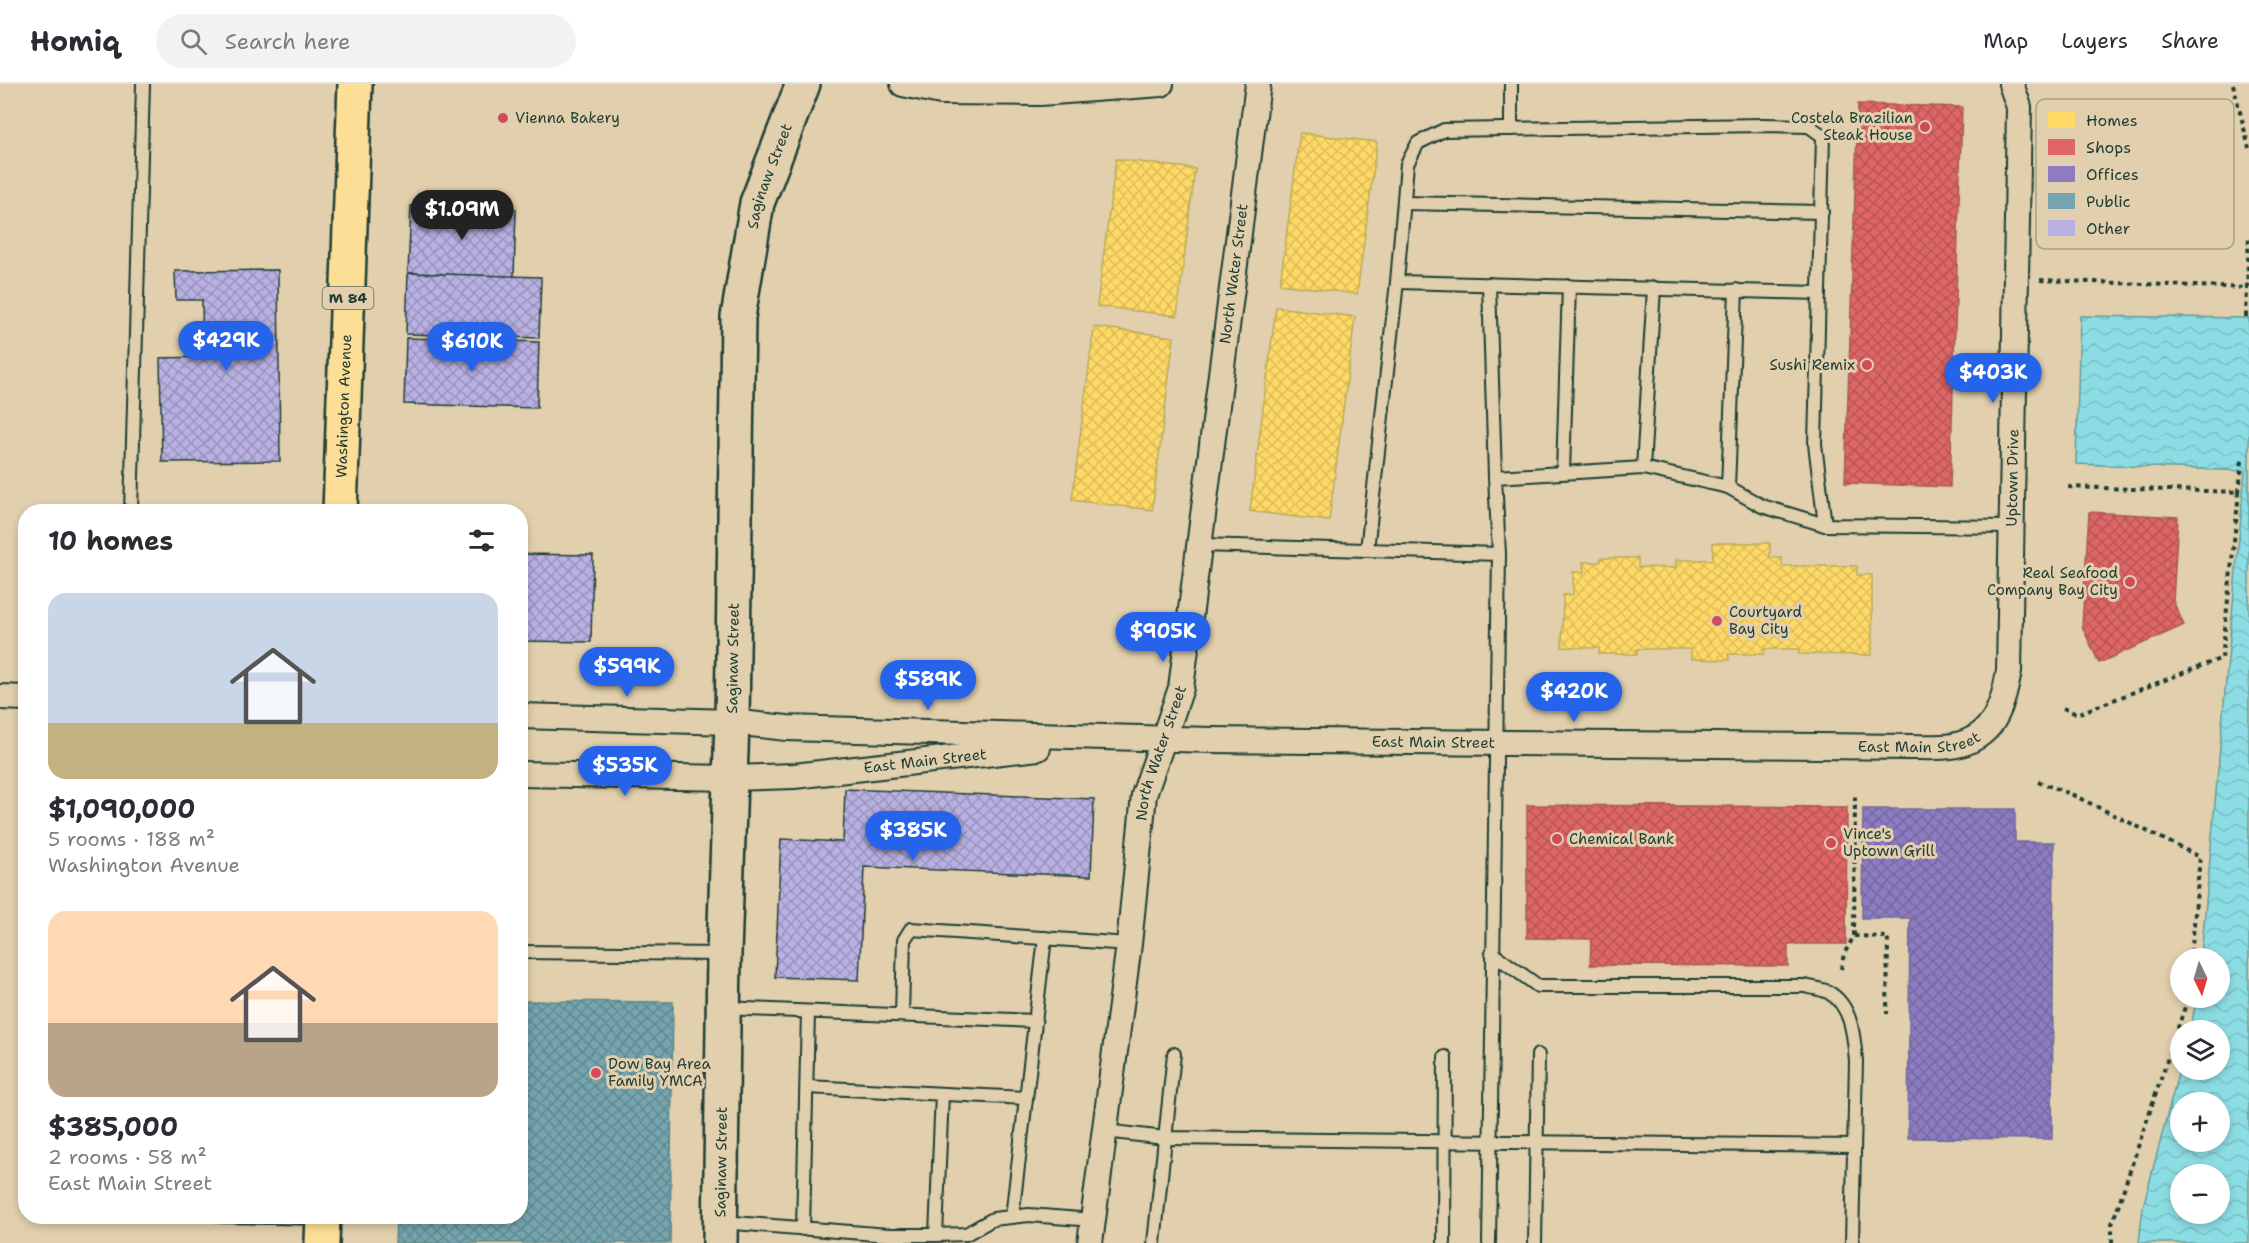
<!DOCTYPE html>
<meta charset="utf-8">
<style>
:root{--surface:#fff;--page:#f2f2f3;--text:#2b2b33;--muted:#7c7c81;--line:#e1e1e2;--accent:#2563eb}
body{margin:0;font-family:"Shantell Sans",sans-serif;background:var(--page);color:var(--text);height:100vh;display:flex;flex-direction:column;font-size:22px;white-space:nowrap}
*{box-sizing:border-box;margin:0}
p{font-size:20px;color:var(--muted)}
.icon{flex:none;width:33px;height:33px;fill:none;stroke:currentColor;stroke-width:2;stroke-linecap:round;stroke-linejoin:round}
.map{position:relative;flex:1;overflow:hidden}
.panel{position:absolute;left:18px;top:420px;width:510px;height:720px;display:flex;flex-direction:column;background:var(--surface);border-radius:24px;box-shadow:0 3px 9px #0003}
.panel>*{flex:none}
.needle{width:39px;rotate:175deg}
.tools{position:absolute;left:2170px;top:864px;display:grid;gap:12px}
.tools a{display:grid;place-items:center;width:60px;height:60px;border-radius:50%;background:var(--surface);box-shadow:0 3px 9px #0003;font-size:30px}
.price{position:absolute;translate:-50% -51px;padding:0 14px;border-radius:21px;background:var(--accent);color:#fff;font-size:20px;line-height:39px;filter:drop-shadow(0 2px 3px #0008)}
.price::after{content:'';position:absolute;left:50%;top:36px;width:18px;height:14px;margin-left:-9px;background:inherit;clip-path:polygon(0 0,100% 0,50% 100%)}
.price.selected{background:#222;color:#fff}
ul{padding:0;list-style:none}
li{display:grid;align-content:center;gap:12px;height:318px;padding:0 30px}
li span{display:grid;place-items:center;height:186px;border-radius:18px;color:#555}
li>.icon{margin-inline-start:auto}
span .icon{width:108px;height:108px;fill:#fffc;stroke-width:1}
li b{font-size:26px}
h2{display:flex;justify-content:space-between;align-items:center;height:72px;padding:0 30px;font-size:26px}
header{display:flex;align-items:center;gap:36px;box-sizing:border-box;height:84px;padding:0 30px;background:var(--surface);border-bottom:2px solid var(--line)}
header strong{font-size:28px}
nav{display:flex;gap:33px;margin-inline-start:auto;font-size:21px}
.search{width:420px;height:54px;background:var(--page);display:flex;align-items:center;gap:15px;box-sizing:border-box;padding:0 21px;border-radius:33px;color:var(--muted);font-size:22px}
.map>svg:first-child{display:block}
.water{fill:url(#water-waves);stroke:#609d9d;stroke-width:1.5;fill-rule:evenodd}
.homes{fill:url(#homes-cross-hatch);stroke:#bcaa57;stroke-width:1.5}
.shops{fill:url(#shops-cross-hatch);stroke:#a65a57;stroke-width:1.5}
.offices{fill:url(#offices-cross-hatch);stroke:#6d6998;stroke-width:1.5}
.public{fill:url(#public-cross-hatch);stroke:#5c868a;stroke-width:1.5}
.building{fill:url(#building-cross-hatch);stroke:#1f3d34;stroke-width:1.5}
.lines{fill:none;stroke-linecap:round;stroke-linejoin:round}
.lane-casing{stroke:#1f3d34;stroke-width:16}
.street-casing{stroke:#1f3d34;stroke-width:28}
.secondary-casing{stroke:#1f3d34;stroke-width:38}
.primary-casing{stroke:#1f3d34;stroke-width:38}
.path{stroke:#1f3d34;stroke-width:4;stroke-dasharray:4.5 4.5;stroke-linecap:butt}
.lane{stroke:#e1cfad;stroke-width:12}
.street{stroke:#e1cfad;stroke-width:24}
.secondary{stroke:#e1cfad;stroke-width:33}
.primary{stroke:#fdde96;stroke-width:33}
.poi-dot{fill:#d1495b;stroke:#e1cfad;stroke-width:2}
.labels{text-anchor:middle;stroke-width:6;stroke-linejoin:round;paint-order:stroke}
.shield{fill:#e1cfad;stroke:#596958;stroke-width:1.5}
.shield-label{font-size:14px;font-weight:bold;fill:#1f3d34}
.poi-label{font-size:15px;fill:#1f3d34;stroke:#e1cfad;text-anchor:start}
.street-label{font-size:15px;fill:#1f3d34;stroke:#e1cfad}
.key{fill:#e1cfad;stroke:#a7a389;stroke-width:1.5}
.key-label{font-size:16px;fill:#1f3d34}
</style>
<header>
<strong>Homiq</strong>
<div class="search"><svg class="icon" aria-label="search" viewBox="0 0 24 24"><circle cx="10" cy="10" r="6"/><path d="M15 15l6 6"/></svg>Search here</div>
<nav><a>Map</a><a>Layers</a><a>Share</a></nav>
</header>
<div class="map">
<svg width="2249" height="1159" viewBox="0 0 2249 1159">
<defs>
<pattern id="water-waves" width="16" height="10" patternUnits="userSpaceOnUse" patternTransform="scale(1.5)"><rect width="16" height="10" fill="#8cdde3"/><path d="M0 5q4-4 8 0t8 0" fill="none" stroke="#78bfc3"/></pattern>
<pattern id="homes-cross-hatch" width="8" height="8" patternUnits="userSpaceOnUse" patternTransform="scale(1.5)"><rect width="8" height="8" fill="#ffd966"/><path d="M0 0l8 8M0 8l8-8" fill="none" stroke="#dabb59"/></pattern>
<pattern id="shops-cross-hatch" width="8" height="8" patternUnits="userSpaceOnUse" patternTransform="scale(1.5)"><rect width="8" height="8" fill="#e06666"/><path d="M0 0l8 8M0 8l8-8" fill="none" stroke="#b55555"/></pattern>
<pattern id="offices-cross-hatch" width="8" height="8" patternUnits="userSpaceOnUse" patternTransform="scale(1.5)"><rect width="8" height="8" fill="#8e7cc3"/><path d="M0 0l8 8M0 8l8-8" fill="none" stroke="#73679f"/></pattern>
<pattern id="public-cross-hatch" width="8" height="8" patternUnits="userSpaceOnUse" patternTransform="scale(1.5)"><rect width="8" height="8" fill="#76a5af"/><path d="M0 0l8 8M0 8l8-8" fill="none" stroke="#60888f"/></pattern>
<pattern id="building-cross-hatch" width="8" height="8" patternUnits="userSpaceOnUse" patternTransform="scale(1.5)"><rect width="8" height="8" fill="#b9b1e3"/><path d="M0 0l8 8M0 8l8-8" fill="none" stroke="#9691b9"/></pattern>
</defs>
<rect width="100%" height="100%" fill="#e1cfad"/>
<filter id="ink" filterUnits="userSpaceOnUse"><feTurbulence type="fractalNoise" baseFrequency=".0167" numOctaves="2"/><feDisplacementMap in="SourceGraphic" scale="12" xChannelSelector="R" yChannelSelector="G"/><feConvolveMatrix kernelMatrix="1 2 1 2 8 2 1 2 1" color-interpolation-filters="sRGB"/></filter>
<g filter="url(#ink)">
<path class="water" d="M2080,232L2249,234V1159H2139L2143,1123L2181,979V986H2220V946H2190L2197,914H2220V874H2201L2245,387L2076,380ZM2181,1018H2220V1058H2181ZM2181,1090H2220V1130H2181Z"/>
<g class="homes">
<path d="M1300,49L1377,58L1357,210L1280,200Z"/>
<path d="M1116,75L1195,85L1177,232L1097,222Z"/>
<path d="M1276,223L1355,233L1329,437L1250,427Z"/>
<path d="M1094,243L1174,253L1152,426L1072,416Z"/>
<path d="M1713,459H1770V474H1782V482H1857V491H1872V571L1799,570V565H1764V570H1728L1729,576L1691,575V565H1637V570H1599V564L1562,563L1563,511H1573V488H1584L1583,478H1601V474H1638V483L1676,484V476H1713Z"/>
</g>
<g class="shops">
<path d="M1858,20L1962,23L1950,403L1845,399Z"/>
<path d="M2089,428L2178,433L2173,517L2184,541L2099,579L2082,542Z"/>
<path d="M1527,721L1847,723L1846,860H1788V882L1590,881L1591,855L1527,854Z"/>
</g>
<path class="offices" d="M1863,725H2015V758H2054L2052,1055L1908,1054L1910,834H1862Z"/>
<path class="public" d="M520,917L673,918L670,1159H395L396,1132H520Z"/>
<g class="building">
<path d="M411,122L516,125L514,193L408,189Z"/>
<path d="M278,186L280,377L162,378L160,274L203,273L202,216H176L175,187Z"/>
<path d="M408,189L541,193L539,254L406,250Z"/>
<path d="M406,254L539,258L537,324L404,320Z"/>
<path d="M520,470L593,471L591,558L520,557Z"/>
<path d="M845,705L1094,715L1091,792L864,783L859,896L775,893L781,755L843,758Z"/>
</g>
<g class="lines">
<defs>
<g id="lane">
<path d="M1511,45V0"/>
<path d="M1404,119L1822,128"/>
<path d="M1397,198L1819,209"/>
<path d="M1489,200L1495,393"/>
<path d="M1643,384L1654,204"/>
<path d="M1563,388L1569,202"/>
<path d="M1728,403L1736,206"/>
<path d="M131,428L143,0"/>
<path d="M1200,461L1367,466"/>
<path d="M1499,470L1367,466L1397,198L1407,80L1418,59L1444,46L1764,41L1809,42L1823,52L1815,360L1825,441"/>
<path d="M520,868L723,870"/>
<path d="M1492,869L1538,902H1805C1812,904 1822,905 1828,908C1852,921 1854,953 1856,977L1852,1159"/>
<path d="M724,924L1035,937"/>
<path d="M902,931L904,856L911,845L1129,860"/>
<path d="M807,1003L1026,1014"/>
<path d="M1105,1047L1165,1054L1854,1062"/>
<path d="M219,1132L320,1134"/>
<path d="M1012,1133L1045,854"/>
<path d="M721,1138L889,1151H936L966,1150L993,1135L1029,1131L1093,1136"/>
<path d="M803,1145L808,928"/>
<path d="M936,1151L942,1010"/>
<path d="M1154,1159L1174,970"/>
<path d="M1444,1159L1445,973"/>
<path d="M1489,1159L1499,470L1495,393L1643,384L1728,403L1762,422L1825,441L2011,443"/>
<path d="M1535,1159L1538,971"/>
</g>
<g id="street">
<path d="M903,0L941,8L1040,9L1161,0"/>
<path d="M0,613L26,614"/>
<path id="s1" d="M520,632L732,638L787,644L1211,656L1910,663C1924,663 1939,664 1952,662C1994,655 2003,622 2009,587L2019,23L2011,0"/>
<path id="s2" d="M520,690L731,694L794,692L1038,664"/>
<path id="s3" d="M1090,1159L1129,860L1144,711L1181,604L1258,0"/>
</g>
<g id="secondary">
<path id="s4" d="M720,1159L724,870L732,638L738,233L757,119L803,0"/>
</g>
<g id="primary">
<path id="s5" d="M340,428L355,0"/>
<path d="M322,1159L323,1132"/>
</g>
</defs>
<use href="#lane" class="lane-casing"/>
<use href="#street" class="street-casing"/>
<use href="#secondary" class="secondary-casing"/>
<use href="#primary" class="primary-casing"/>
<g class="path">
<path d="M2233,0L2249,64"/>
<path d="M2040,196L2247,204L2249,151"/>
<path d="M2246,233L2247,204"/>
<path d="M2239,408L2242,376"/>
<path d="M2063,624L2077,630L2222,574L2239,408L2066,403"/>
<path d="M2038,698L2071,710L2200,773L2191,874"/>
<path d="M1854,852L1888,853L1887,930"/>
<path d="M1841,885L1844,870L1854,852L1855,710"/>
<path d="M2112,1159V1140L2188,914"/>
</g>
<use href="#lane" class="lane"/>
<use href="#street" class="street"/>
<use href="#secondary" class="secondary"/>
<use href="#primary" class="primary"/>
</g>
</g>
<g class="poi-dot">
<circle cx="503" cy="34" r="6"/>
<circle cx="1925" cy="43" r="6"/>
<circle cx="1867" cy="281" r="6"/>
<circle cx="2130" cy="498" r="6"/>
<circle cx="1717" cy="537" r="6"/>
<circle cx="1557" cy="755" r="6"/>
<circle cx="1831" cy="759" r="6"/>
<circle cx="596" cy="989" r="6"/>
</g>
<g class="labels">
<rect class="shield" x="322.5" y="203" width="51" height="22" rx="4.5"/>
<g class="shield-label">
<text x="348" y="219">M 84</text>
</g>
<g class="poi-label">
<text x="515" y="39">Vienna Bakery</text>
<text x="1913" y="39" text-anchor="end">Costela Brazilian<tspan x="1913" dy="17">Steak House</tspan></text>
<text x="1855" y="286" text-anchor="end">Sushi Remix</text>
<text x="2118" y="494" text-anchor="end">Real Seafood<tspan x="2118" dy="17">Company Bay City</tspan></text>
<text x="1729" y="533">Courtyard<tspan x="1729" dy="17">Bay City</tspan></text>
<text x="1843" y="755">Vince's<tspan x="1843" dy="17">Uptown Grill</tspan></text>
<text x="1569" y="760">Chemical Bank</text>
<text x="608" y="985">Dow Bay Area<tspan x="608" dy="17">Family YMCA</tspan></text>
</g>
<g class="street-label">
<text dy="5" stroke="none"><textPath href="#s4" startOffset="1071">Saginaw Street</textPath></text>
<text dy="5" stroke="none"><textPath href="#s3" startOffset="982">North Water Street</textPath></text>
<text dy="5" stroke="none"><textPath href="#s5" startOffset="106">Washington Avenue</textPath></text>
<text dy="5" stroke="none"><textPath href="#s1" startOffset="1728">Uptown Drive</textPath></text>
<text dy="5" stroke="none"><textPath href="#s4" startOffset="585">Saginaw Street</textPath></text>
<text dy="5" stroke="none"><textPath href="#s1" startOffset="1400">East Main Street</textPath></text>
<text dy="5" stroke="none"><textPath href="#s1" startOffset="914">East Main Street</textPath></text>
<text dy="5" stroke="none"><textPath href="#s3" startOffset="496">North Water Street</textPath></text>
<text dy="5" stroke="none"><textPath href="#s2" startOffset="406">East Main Street</textPath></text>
<text dy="5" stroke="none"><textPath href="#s4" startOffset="81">Saginaw Street</textPath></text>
</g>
</g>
<rect x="2036" y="15" width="198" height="150" rx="9" class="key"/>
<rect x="2048" y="28" width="27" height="16" fill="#ffd966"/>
<rect x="2048" y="55" width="27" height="16" fill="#e06666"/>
<rect x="2048" y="82" width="27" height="16" fill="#8e7cc3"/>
<rect x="2048" y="109" width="27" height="16" fill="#76a5af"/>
<rect x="2048" y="136" width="27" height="16" fill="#b9b1e3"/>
<g class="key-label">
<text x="2086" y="42">Homes</text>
<text x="2086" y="69">Shops</text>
<text x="2086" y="96">Offices</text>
<text x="2086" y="123">Public</text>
<text x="2086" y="150">Other</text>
</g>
</svg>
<div class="tools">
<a><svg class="needle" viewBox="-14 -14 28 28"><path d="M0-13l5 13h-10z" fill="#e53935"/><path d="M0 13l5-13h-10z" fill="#7c7c81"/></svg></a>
<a><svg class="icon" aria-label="layers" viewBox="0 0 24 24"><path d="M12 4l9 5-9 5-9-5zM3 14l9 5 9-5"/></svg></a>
<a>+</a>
<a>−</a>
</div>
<b class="price selected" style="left:462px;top:157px">$1.09M</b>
<b class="price" style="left:226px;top:288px">$429K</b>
<b class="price" style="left:472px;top:289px">$610K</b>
<b class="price" style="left:1993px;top:320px">$403K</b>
<b class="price" style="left:1163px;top:579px">$905K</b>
<b class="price" style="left:627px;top:614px">$599K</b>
<b class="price" style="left:928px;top:627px">$589K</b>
<b class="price" style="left:1574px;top:639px">$420K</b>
<b class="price" style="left:625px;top:713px">$535K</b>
<b class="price" style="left:913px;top:778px">$385K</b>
<section class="panel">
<h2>10 homes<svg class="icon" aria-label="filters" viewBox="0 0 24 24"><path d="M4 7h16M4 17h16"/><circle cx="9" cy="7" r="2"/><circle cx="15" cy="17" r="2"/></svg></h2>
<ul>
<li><span style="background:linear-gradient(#c9d6e8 70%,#c2b280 0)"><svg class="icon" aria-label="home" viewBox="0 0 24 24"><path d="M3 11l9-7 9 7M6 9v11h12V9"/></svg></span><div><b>$1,090,000</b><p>5 rooms · 188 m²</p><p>Washington Avenue</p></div></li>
<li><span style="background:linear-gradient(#ffd9b3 60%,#b9a48a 0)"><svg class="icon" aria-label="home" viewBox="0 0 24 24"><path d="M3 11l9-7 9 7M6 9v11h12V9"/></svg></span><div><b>$385,000</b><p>2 rooms · 58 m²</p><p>East Main Street</p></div></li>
</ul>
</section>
</div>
